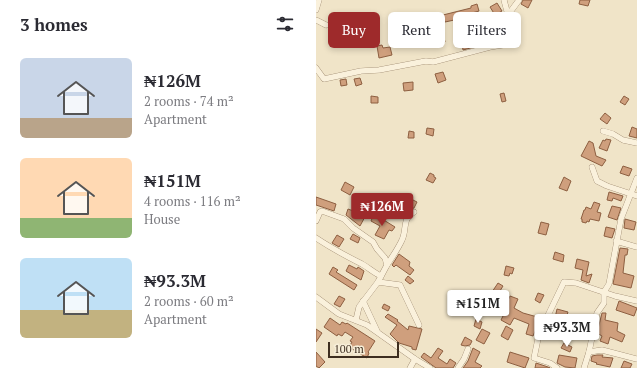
<!DOCTYPE html>
<meta charset="utf-8">
<style>
:root{--surface:#fff;--page:#f7f7f7;--text:#2b2b33;--muted:#7c7c81;--accent:#9e2a2b}
body{margin:0;font-family:"PT Serif",serif;background:var(--page);color:var(--text);height:100vh;display:flex;flex-direction:column;font-size:15px;white-space:nowrap}
*{box-sizing:border-box;margin:0}
p{font-size:13px;color:var(--muted)}
.icon{flex:none;width:22px;height:22px;fill:none;stroke:currentColor;stroke-width:2;stroke-linecap:round;stroke-linejoin:round}
.map{position:relative;flex:1;overflow:hidden}
.drawer{display:flex;flex-direction:column;background:var(--surface);width:316px}
.drawer>*{flex:none}
.hud{position:absolute;left:12px;top:12px;width:249px;height:36px;display:flex;gap:8px}
.scale{position:absolute;left:12px;bottom:10px;width:71px;box-sizing:border-box;padding-left:4px;border:2px solid #3d2e20;border-top:0;font-size:11px;line-height:14px;white-space:nowrap;color:#3d2e20;-webkit-text-stroke:3px #f7eed8;paint-order:stroke}
.price{position:absolute;translate:-50% -34px;padding:0 9px;border-radius:4px;background:#fff;color:#222;font-size:13px;line-height:26px;filter:drop-shadow(0 1px 2px #0008)}
.price::after{content:'';position:absolute;left:50%;top:24px;width:12px;height:9px;margin-left:-6px;background:inherit;clip-path:polygon(0 0,100% 0,50% 100%)}
.price.current{background:var(--accent);color:#fff}
ul{padding:0;list-style:none}
li{display:flex;align-items:center;gap:12px;height:100px;padding:0 20px}
li span{display:grid;place-items:center;flex:none;width:112px;height:80px;border-radius:6px;color:#555}
li>.icon{margin-inline-start:auto}
span .icon{width:48px;height:48px;fill:#fffc;stroke-width:1}
li b{font-size:17px}
h2{display:flex;justify-content:space-between;align-items:center;height:48px;padding:0 20px;font-size:17px}
.chip{padding:0 14px;border-radius:6px;background:var(--surface);box-shadow:0 2px 6px #0003;font-size:14px;line-height:36px}
.chip.current{background:var(--accent);color:#fff}
main{display:flex;flex:1;min-height:0}
.map>svg:first-child{display:block}
.building{fill:#cf9f7d;stroke:#8d5f41}
.lines{fill:none;stroke-linecap:round;stroke-linejoin:round}
.minor-casing{stroke:#8d765c;stroke-width:6}
.minor{stroke:#faf1dc;stroke-width:5.5}
</style>
<main>
<section class="drawer">
<h2>3 homes<svg class="icon" aria-label="filters" viewBox="0 0 24 24"><path d="M4 7h16M4 17h16"/><circle cx="9" cy="7" r="2"/><circle cx="15" cy="17" r="2"/></svg></h2>
<ul>
<li><span style="background:linear-gradient(#c9d6e8 75%,#b9a48a 0)"><svg class="icon" aria-label="home" viewBox="0 0 24 24"><path d="M3 11l9-7 9 7M6 9v11h12V9"/></svg></span><div><b>₦126M</b><p>2 rooms · 74 m²</p><p>Apartment</p></div></li>
<li><span style="background:linear-gradient(#ffd9b3 75%,#8fb573 0)"><svg class="icon" aria-label="home" viewBox="0 0 24 24"><path d="M3 11l9-7 9 7M6 9v11h12V9"/></svg></span><div><b>₦151M</b><p>4 rooms · 116 m²</p><p>House</p></div></li>
<li><span style="background:linear-gradient(#bfe0f5 65%,#c2b280 0)"><svg class="icon" aria-label="home" viewBox="0 0 24 24"><path d="M3 11l9-7 9 7M6 9v11h12V9"/></svg></span><div><b>₦93.3M</b><p>2 rooms · 60 m²</p><p>Apartment</p></div></li>
</ul>
</section>
<div class="map">
<svg width="321" height="368" viewBox="0 0 321 368">
<rect width="100%" height="100%" fill="#f0e4c8"/>
<g class="building">
<path d="M207,0H216L212,8L205,4Z"/>
<path d="M264,0H274L272,6L263,4Z"/>
<path d="M181,3L186,11L179,15L174,7Z"/>
<path d="M161,4L163,11L156,13L157,16L129,22L127,15L155,8V6Z"/>
<path d="M24,30L27,43L19,45L17,31Z"/>
<path d="M127,33L129,42L120,45L118,36Z"/>
<path d="M157,41L158,47L147,50L146,44Z"/>
<path d="M66,45L67,48L74,47L76,55L63,58L61,46Z"/>
<path d="M127,72L130,80L122,83L119,74Z"/>
<path d="M44,78L46,84L40,86L38,79Z"/>
<path d="M30,79L31,85L25,86L24,80Z"/>
<path d="M97,82V90L88,91L87,83Z"/>
<path d="M188,93L190,101L186,102L184,94Z"/>
<path d="M55,96L62,97V103H55Z"/>
<path d="M308,96L313,99L309,105L304,102Z"/>
<path d="M289,113L295,118L291,124L284,119Z"/>
<path d="M316,127L321,129V138L313,136Z"/>
<path d="M111,128L118,129L117,136L110,134Z"/>
<path d="M93,131L98,132V138H92Z"/>
<path d="M290,139L295,140L291,151L283,148L287,140L289,141Z"/>
<path d="M273,141L277,143L280,156L290,160L286,166L265,156Z"/>
<path d="M307,166L316,169L313,176L304,173Z"/>
<path d="M114,173L118,175V177L120,178L117,183L110,180Z"/>
<path d="M248,177L255,181L251,191L243,188Z"/>
<path d="M29,182L38,187L34,195L25,190Z"/>
<path d="M293,192L307,196L305,201L297,198L296,201L291,200Z"/>
<path d="M0,197L20,204L18,211L0,205Z"/>
<path d="M95,199L101,202L98,208L95,209L91,206Z"/>
<path d="M278,202L284,204L281,212L285,213L283,221L274,219L273,222L271,221L270,223L266,222V219H265L268,210H269L270,207L275,209Z"/>
<path d="M296,206L305,208L301,220L292,217Z"/>
<path d="M32,209L40,212L39,215L45,218L50,212L51,213L44,226L30,215Z"/>
<path d="M58,214L79,227L76,231L73,230L68,239L59,235L64,226L55,221Z"/>
<path d="M309,219L320,222L318,230L308,228Z"/>
<path d="M225,222L233,224L230,235L222,233Z"/>
<path d="M290,227L299,229L296,238L288,236Z"/>
<path d="M37,234L44,238L42,243L34,239Z"/>
<path d="M21,235L28,239L23,247L16,243Z"/>
<path d="M304,248L312,249L311,255H309L307,273L318,276L315,288L297,284Z"/>
<path d="M239,252L248,255L247,262L237,259Z"/>
<path d="M83,254L94,262L93,266L98,270L94,275L80,265L78,267L76,265Z"/>
<path d="M261,259L273,262L270,276L276,274L273,283L265,280L267,270L259,268Z"/>
<path d="M33,265L41,269L42,267L48,271L45,280L30,271Z"/>
<path d="M190,266L198,268L196,274L194,273L193,276L188,275Z"/>
<path d="M17,267L22,270L20,272L41,285L38,290L13,274Z"/>
<path d="M92,276L98,281L94,284L89,280Z"/>
<path d="M182,283L187,286L174,307L172,313L164,310L172,294L174,295Z"/>
<path d="M222,293L228,295L224,303L219,300Z"/>
<path d="M23,296L29,299L24,307L18,304Z"/>
<path d="M194,296L202,299L198,308L207,313L225,318L217,336L210,334L213,324L198,318L194,325L185,320L188,314L186,313Z"/>
<path d="M303,301L321,308L318,316L300,310Z"/>
<path d="M68,304L74,307L72,311L66,308Z"/>
<path d="M241,309L252,312L249,321L239,318Z"/>
<path d="M286,313H290L289,320L302,323L301,331L309,335L306,342L294,337L292,344L284,341L286,336L281,333Z"/>
<path d="M72,314L82,320L81,321L92,330L93,326L106,329L100,350L96,349V347L83,343L74,334L81,325L69,317Z"/>
<path d="M14,318L24,325L26,322L30,324L31,323L59,341L52,352L53,353L51,358L33,347L36,342L34,341L37,337L29,332L26,336L22,334L21,336L8,327Z"/>
<path d="M160,319L166,322L164,329L158,326Z"/>
<path d="M190,326L197,330L192,340L185,336Z"/>
<path d="M0,329L6,333L0,342Z"/>
<path d="M166,329L174,333L168,344L160,340Z"/>
<path d="M149,337L156,341L154,345L149,346L145,345Z"/>
<path d="M248,343L256,347L254,352L245,348Z"/>
<path d="M122,348L127,351L122,358L131,364L134,359L140,363L137,368H120L105,357L108,353L115,358Z"/>
<path d="M157,348L164,352L159,362L166,366L164,368H147L152,361Z"/>
<path d="M0,352L9,362L3,368L0,366Z"/>
<path d="M194,352L213,358L209,368L191,362Z"/>
<path d="M243,355L261,358L259,368L249,367L241,363Z"/>
<path d="M281,355H287L286,357L297,358L294,367L280,364L281,363L275,361L276,356Z"/>
<path d="M308,361L316,364L314,368H305Z"/>
<path d="M220,363L232,367L234,368H219Z"/>
</g>
<g class="lines">
<defs>
<g id="minor">
<path d="M0,10L3,0"/>
<path d="M0,20L10,25"/>
<path d="M157,34L192,15L188,0"/>
<path d="M0,68L8,79L45,71L63,70L110,61L117,62L174,47L193,44L197,40L192,15L203,0"/>
<path d="M287,131L297,134L307,140L321,143"/>
<path d="M276,167L281,181L291,186L321,196"/>
<path d="M0,221L4,212L6,211L28,219L37,228L57,242L61,249L69,258L71,265L62,282L43,307L40,320"/>
<path d="M0,238C15,248 30,256 46,264C53,268 58,273 65,276"/>
<path d="M300,241L321,247"/>
<path d="M71,265C76,257 82,249 86,240C91,230 86,218 98,212"/>
<path d="M62,282L84,285L103,325"/>
<path d="M0,297L23,314L51,325L99,359L114,368"/>
<path d="M47,301L61,331"/>
<path d="M273,352L286,350L321,359"/>
<path d="M94,368L99,359"/>
<path d="M142,368L148,359L152,349"/>
<path d="M241,368L234,363L218,358L223,334L248,282L260,283L299,296L321,301"/>
<path d="M268,368L273,352L281,313L288,303V292L293,284L305,219L321,178"/>
</g>
</defs>
<use href="#minor" class="minor-casing"/>
<use href="#minor" class="minor"/>
</g>
</svg>
<div class="scale">100 m</div>
<b class="price current" style="left:66px;top:227px">₦126M</b>
<b class="price" style="left:162px;top:324px">₦151M</b>
<b class="price" style="left:251px;top:348px">₦93.3M</b>
<div class="hud">
<a class="chip current">Buy</a>
<a class="chip">Rent</a>
<a class="chip">Filters</a>
</div>
</div>
</main>
